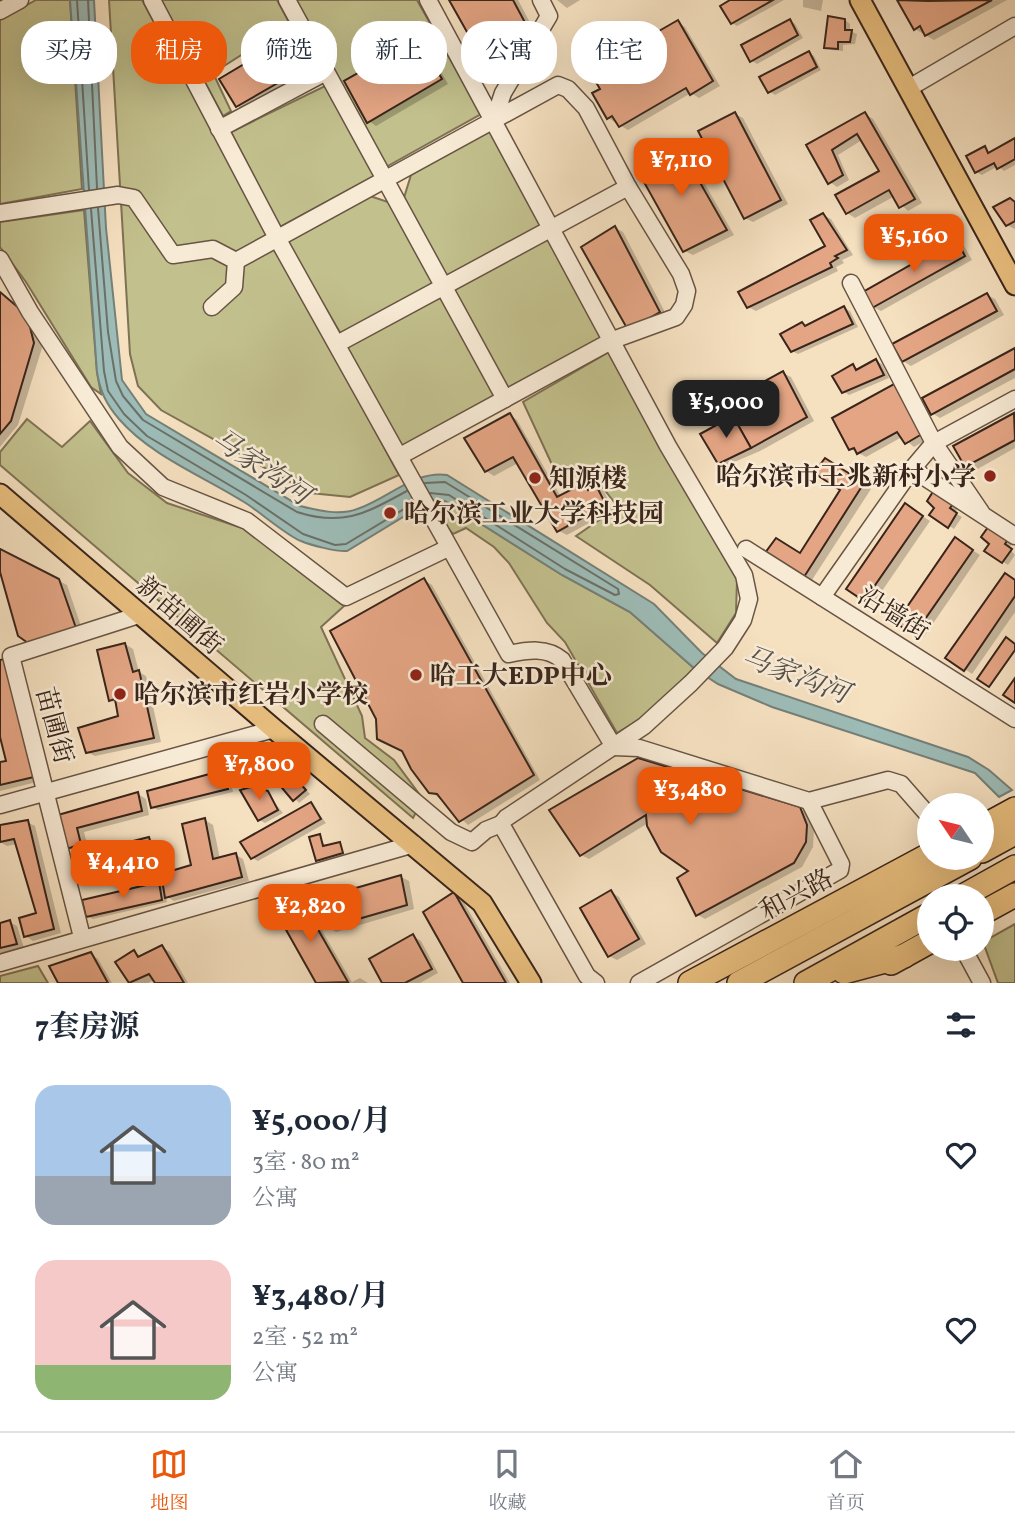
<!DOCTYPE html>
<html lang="zh">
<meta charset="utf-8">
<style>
:root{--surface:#fff;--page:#f6f6f7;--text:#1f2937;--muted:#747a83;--line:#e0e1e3;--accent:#ea580c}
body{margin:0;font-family:Vollkorn,"Noto Serif SC",serif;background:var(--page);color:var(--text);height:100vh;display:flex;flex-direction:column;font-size:26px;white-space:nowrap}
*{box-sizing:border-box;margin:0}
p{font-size:23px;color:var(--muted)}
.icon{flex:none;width:38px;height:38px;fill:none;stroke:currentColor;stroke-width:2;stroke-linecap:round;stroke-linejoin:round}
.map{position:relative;height:983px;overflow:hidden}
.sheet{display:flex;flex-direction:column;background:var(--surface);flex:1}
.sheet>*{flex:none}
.hud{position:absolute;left:21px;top:21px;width:973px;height:63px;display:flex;gap:14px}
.needle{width:46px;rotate:305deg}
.fabs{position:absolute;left:917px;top:793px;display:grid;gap:14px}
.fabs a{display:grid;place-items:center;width:77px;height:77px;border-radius:50%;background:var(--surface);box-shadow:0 7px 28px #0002;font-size:35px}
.price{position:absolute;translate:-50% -60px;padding:0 16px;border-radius:14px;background:var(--accent);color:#fff;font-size:23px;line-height:46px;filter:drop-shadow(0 2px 4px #0008)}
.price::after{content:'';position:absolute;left:50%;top:42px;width:21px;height:16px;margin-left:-10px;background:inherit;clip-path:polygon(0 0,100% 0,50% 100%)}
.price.selected{background:#222;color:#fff}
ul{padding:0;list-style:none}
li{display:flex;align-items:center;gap:21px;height:175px;padding:0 35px}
li span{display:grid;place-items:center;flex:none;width:196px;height:140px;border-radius:21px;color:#555}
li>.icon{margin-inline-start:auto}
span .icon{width:84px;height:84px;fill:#fffc;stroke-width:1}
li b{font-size:30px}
h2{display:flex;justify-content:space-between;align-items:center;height:84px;padding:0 35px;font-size:30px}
.tag{padding:0 24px;border-radius:28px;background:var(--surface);box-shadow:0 7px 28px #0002;font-size:24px;line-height:63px}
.tag.selected{background:var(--accent);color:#fff}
.dock{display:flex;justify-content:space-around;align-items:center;height:98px;border-top:2px solid var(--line);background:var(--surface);font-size:19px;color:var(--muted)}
.dock a{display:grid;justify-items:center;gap:4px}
.dock .selected{color:var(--accent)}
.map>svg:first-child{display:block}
.green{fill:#c2c08d;stroke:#7e7254;stroke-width:2}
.water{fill:#9dbcb7;stroke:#758079;stroke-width:2}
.shadow{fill:#0003}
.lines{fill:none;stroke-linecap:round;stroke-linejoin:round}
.shore{stroke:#6b7069;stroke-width:2}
.building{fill:#e4a584;stroke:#39251b;stroke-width:2}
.minor-casing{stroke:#685444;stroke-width:19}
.major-casing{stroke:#39251b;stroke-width:23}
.highway-casing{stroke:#39251b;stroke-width:26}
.minor{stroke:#f8ebd6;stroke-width:16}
.major{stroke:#eac080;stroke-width:19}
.highway{stroke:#eac080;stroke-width:23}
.poi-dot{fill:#8f2418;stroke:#f8ebd6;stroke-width:2.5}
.labels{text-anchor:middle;stroke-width:5;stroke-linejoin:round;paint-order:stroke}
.poi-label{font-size:26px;font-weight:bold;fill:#39251b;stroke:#f8ebd6;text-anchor:start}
.street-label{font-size:26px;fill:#39251b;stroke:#f8ebd6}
.water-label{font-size:28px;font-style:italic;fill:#57524a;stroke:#f8ebd6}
</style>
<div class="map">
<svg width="1015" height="983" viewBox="0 0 1015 983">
<rect width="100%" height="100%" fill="#f5e0c0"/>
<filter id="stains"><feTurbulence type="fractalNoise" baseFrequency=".00286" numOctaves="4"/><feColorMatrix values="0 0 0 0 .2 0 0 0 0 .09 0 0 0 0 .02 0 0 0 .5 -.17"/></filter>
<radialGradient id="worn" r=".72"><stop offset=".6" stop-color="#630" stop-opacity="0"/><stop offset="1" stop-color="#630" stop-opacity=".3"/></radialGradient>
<g class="green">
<path d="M36,0H70L82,189L0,204V20Z"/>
<path d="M109,0H142L399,475L350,497L310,493L161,410L138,386L130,354Z"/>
<path d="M161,0H277L290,24L213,73L231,111L223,116Z"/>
<path d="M294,0H417L481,114L386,167Z"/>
<path d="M325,86L376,175L280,227L231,132Z"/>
<path d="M493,125L546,227L448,281L403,201L411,175Z"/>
<path d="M370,196L394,204L439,286L342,336L287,242Z"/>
<path d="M84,210L97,372L101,394L91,387L26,282L0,247V222Z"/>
<path d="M550,236L607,338L506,391L450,289Z"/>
<path d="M443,293L499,396L403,449L343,346Z"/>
<path d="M609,352L737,580L736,613L717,643L650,585L576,536L618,507L588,469L561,484L523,402Z"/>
<path d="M27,419L62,447L90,421L128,473L167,503L245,529L344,606L321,627L362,716L365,738L394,760L423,799L413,818L0,465V452Z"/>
<path d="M432,500L445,501L562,575L630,612L695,669L652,712L617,733L565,642L547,623L509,563L494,547L466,528L453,534L437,516Z"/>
<path d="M1015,924V983H998L983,942Z"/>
<path d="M38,966L48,983H0V976Z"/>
</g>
<path class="water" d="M70,0H94L106,228L122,380L146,414L300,506C320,511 341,516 360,508C390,497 414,471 447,475L654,604L702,653L736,679L968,757L989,770L1012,790L999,797L975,773L772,707L718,684L695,669L630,612L562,575L445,501L431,500L347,551C337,552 310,545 301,541C287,536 259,511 244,502C203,476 151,456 119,419C106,404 100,391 97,372Z"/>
<g class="shadow">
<path d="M451,0H518L536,34L512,46L515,52L503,60L495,55L489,58L481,54Z"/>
<path d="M557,0H580L567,8Z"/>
<path d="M734,0H784L737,26L732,23Z"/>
<path d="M803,0H823L821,11L803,7Z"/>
<path d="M899,0L932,1L1007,0L934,40L915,29Z"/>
<path d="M845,20L850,24V31L857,34L855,44L843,45V51L832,50L826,47Z"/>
<path d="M790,21L795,24L803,38L757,64L751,60Z"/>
<path d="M678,22L685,27L720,86L699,98L691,93L628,130L608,118L658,41Z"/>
<path d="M294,36L302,40L318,68L245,110L237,106Z"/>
<path d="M418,41L426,46L448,84L376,126L369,121Z"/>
<path d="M809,53L814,56L821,70L775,95L769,91Z"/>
<path d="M735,114L743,118L788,204L753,222L745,218Z"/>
<path d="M865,114L873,119L922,203L908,211L893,197L855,218L847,213L882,172L862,140L838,155L849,180L837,187L830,182L809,146Z"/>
<path d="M1015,140V165L1004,171L998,166L982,175L976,172L985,148L991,153Z"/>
<path d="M677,144L685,149L734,235L693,255L685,251Z"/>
<path d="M1015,202V229L1007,225Z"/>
<path d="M823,215L831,219L853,255L842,260L844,263L836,267L838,271L756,311L748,307L827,246Z"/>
<path d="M615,228L623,232L667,316L637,333Z"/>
<path d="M956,241L964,246L972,260L881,311L873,307Z"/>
<path d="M0,293L35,322L42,348L18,425L0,447Z"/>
<path d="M987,295L995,299L1004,315L911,366L903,361Z"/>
<path d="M844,308L850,311L858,327L798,354L792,351L802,324L808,327Z"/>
<path d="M1015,350V378L940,418L932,413Z"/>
<path d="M876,361L882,364L889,378L849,395L843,391L853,366L859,370Z"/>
<path d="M783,373L791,377L814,421L760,451L725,466L719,463L735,417Z"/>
<path d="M894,386L902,391L928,439L914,447L902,437L866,457L851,449Z"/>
<path d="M510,415L517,420L561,497L584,485L591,489L596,487L604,491L613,510L567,535L559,531L518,463L494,476L486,471Z"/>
<path d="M1014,415L1015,448L974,471L966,466Z"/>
<path d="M833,465L871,489L812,580L768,553L800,555L843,489Z"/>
<path d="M929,501L960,504L955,513L962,517L954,529L932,515L936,508Z"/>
<path d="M913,510L930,521L873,604L848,588Z"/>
<path d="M984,537L1015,540L1009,548L1015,555L1008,565L986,551L991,543Z"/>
<path d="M963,544L980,555L923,638L915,634Z"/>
<path d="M0,551L67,585L83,632L38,646L0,572Z"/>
<path d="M424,580L432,585L540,780L468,825L431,791L403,751Z"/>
<path d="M1015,581V612L972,674L965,669Z"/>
<path d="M125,644L133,649L139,672L146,676L161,742L95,756L87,752L120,717L118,704L110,700Z"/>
<path d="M1015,646V651L991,686L979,679Z"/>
<path d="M0,662L41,781L0,791V764L8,762L0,729Z"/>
<path d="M270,752L310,794L299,803L272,773L231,783L233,792L158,810L152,807L149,792L226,771Z"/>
<path d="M266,792L283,813L265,823L259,820Z"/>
<path d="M138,794L146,799L149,815L84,832L88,848L76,853L68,848L60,816Z"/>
<path d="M311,804L326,823L258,861L252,858Z"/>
<path d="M799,809L807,813L814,831L813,847L802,867L705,919L698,915L692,871L650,822L589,859L581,855L551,810Z"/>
<path d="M205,820L213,825L220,859L236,855L243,859L249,881L174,901L166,896L167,902L93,919L87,916L159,883L165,887L193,866Z"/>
<path d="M27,822L35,826L61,933L33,941L26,936L38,914L17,844L7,846L0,842V827Z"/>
<path d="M319,836L326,847L339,844L345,855L321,862L317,860Z"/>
<path d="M149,839L155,842L158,857L81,876L76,872Z"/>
<path d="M401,877L409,881L414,909L336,932L328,927Z"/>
<path d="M611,892L619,897L646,944L617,960L609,956Z"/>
<path d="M454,894L462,899L510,983H465Z"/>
<path d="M300,900L307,905L352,982L360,978L368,983H317L279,913Z"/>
<path d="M9,922L17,926L24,948L0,953V924Z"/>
<path d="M413,936L421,941L438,973L420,983H384Z"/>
<path d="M162,947L170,952L188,983H157L155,979L148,983H131L118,962L134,952L143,957Z"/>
<path d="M90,954L98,959L112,983H60Z"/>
</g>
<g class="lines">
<g class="shore">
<path d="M77,0L89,190"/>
<path d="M88,0L97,188"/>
<path d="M98,208L108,332L116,381L123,396L143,420L297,512C344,527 366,513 407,491"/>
<path d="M91,209L104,371L108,391L124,414L147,436L246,495L303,534L335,545L346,544L414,503"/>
<path d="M425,483L445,482L618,589L619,594L615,595L565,569L449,495L430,493"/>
</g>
</g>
<g class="building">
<path d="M449,0H513L529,30L505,41L509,48L494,56L490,49L480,55Z"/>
<path d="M730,0H773L731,24L720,6Z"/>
<path d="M897,0L928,1L992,0L925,36L920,26L914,30Z"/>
<path d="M828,16L845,19V30H852L850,42H838V49L824,48Z"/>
<path d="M790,19L798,35L750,62L741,45Z"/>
<path d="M678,20L713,81L690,95L686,88L619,127L612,116L607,119L592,93L600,89L593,77L655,40L652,35Z"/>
<path d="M294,34L311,64L236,107L219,79Z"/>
<path d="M418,39L442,79L367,123L344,81Z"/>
<path d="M809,51L817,67L768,93L759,77Z"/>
<path d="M735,112L781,200L744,219L698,131Z"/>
<path d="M865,112L915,199L899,208L889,190L846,214L835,195L879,171L857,134L832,150L843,175L828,184L806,145Z"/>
<path d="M1015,138V159L997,169L994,163L975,173L966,156L985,146L988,153Z"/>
<path d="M677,142L727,230L683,252L635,166Z"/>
<path d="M1010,198L1015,202V221L1006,226L993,207Z"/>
<path d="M823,213L847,250L835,256L838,258L830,263L832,267L747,308L738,292L825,246L810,220Z"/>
<path d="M615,226L660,312L628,330L581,247Z"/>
<path d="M956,239L965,256L872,308L863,292Z"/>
<path d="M0,292L27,315L34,343L11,421L0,434Z"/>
<path d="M987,293L997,311L902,362L892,344Z"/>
<path d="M844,306L853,324L791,352L780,334L802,322L805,326Z"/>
<path d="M1015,348V369L931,415L922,398Z"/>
<path d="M876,359L884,375L842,393L832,376L853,364L856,370Z"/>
<path d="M783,371L807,417L751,448L725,403Z"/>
<path d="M894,384L922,434L905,444L897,432L857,454L854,448L849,450L832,418Z"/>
<path d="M510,413L557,497L584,483L588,490L596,485L606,505L557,532L513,457L485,472L464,438Z"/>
<path d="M1014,413L1015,440L965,467L953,446Z"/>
<path d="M733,416L751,448L718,464L700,434Z"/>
<path d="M825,458L864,483L804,577L765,553L776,538L800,553L840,490L814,473Z"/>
<path d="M936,487L956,500L950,508L957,513L948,528L929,515L934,508L927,501Z"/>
<path d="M905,503L923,516L864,601L846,589Z"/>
<path d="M991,523L1010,536L1005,544L1012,549L1002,563L984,551L989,544L981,537Z"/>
<path d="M955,537L973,550L914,635L896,623Z"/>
<path d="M0,549L59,579L76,628L28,643L18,636L0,572Z"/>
<path d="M1005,573L1015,580V596L964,671L945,658Z"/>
<path d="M424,578L534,775L459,822L437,794L429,793L411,769L402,751L377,739L376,719L330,631Z"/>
<path d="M1006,637L1015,644V650L989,687L977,679Z"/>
<path d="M125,643L133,672L139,670L154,738L86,753L78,728L118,716L115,699L109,701L97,650Z"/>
<path d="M4,659L34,777L0,785V762L6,761L0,737V660Z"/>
<path d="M1015,678V703L1003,695Z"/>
<path d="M270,750L306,790L293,801L268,771L226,780L223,764Z"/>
<path d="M638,758L800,807L807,825L806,842L794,863L696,916L677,878L688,871L661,852L647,826L646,815L580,856L549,810Z"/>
<path d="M224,770L228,789L151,808L147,791Z"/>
<path d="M254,786L268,791L278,810L258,821L240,790Z"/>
<path d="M138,792L142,811L77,828L81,844L67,849L58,815Z"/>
<path d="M311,802L321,819L251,859L240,842Z"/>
<path d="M205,818L213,859L236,853L242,877L165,898L161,874L191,865L182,824Z"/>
<path d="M28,820L54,929L24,937L19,918L36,913L14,839L0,842V825Z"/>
<path d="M320,834L323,846L340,842L343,853L316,861L309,837Z"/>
<path d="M149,837L154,854L74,874L70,857Z"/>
<path d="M401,875L407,905L327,928L314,900Z"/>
<path d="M159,882L162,900L86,917L82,900Z"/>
<path d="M611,890L639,939L608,957L580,908Z"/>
<path d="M454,892L506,983H463L423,912Z"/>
<path d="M300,898L348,982L316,983L276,912Z"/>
<path d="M10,920L17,944L0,948V923Z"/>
<path d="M413,934L432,969L405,983H382L369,959Z"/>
<path d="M162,945L184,983H155L149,974L129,983L115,962L134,950L138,957Z"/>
<path d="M91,952L108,983H58L49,966Z"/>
</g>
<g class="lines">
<defs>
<g id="minor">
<path d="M152,0L277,238L509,654C528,650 547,647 562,660L614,747L639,748L809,801L888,780L901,784L929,816"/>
<path d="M287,0L505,399"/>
<path d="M428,0L668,446L744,575L749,599L743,620L725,648L691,683L644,726L506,818L501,824L587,976L596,983"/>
<path d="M0,11L20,0"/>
<path d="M909,88L1015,26"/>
<path d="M494,120L503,93L549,16L541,0"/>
<path d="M219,129L326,72"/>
<path d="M0,213L118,195L134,198L173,255L213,249L236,261L234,287L212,307"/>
<path d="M0,259L30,312L120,447L163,487L247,521L346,597L448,548"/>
<path d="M236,261L558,85L568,89L586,108L628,187L681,274L687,291L684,305L676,317L613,340L400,456"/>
<path d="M851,283L934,443L981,512"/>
<path d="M337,344L628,187"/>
<path d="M912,469L1015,536"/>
<path d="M746,549L1015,719"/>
<path d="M822,597L912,469L934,443L1015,399"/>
<path d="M323,724L451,832L472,842L486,830L501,824"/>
<path d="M0,805L274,729"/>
<path d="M82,937L11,656L139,615"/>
<path d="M963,948L982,983"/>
<path d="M0,963L414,844"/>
<path d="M639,983L840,870L841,864L809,801"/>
</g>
<g id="major">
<path d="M860,0L1015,285"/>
<path d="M0,494L274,729L482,903L531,983"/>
</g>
<g id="highway">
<path d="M982,827L1015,809"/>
<path d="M982,851L1015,833"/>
<path d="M963,896L1015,867"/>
<path d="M982,913L1015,895"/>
<path d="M891,963L929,942"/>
<path d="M844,972L904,956"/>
<path d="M690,983L929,855"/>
<path d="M739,983L970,858"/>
<path d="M806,983L929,915"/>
</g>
</defs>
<use href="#minor" class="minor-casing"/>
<use href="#major" class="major-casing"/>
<use href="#highway" class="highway-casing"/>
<use href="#minor" class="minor"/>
<use href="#major" class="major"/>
<use href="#highway" class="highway"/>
</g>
<g class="poi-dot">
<circle cx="990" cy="476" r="7"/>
<circle cx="535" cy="478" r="7"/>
<circle cx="390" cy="513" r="7"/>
<circle cx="416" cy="675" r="7"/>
<circle cx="120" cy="694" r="7"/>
</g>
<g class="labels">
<g class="poi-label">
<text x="976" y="485" text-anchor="end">哈尔滨市王兆新村小学</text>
<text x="549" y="487">知源楼</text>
<text x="404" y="522">哈尔滨工业大学科技园</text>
<text x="430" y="684">哈工大EDP中心</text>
<text x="134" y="703">哈尔滨市红岩小学校</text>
</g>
<g class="street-label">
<text transform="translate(894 613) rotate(32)" y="9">沿墙街</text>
<text transform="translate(180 615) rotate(41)" y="9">新苗圃街</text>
<text transform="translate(55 725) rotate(75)" y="9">苗圃街</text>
<text transform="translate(796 894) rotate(-28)" y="9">和兴路</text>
</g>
<g class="water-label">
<text transform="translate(262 466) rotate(34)" y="10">马家沟河</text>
<text transform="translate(796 674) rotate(21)" y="10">马家沟河</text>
</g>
</g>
<rect width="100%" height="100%" filter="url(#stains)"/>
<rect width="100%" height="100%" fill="url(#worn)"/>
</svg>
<div class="fabs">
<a><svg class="needle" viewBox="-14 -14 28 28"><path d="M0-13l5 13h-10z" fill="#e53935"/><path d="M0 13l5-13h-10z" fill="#747a83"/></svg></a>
<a><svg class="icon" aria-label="locate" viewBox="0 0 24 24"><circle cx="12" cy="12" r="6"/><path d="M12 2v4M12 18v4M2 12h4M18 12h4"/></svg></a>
</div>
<b class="price" style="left:681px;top:198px">¥7,110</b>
<b class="price" style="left:914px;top:274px">¥5,160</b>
<b class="price selected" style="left:726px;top:440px">¥5,000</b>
<b class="price" style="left:259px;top:802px">¥7,800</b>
<b class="price" style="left:690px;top:827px">¥3,480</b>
<b class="price" style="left:123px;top:900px">¥4,410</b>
<b class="price" style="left:310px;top:944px">¥2,820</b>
<div class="hud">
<a class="tag">买房</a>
<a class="tag selected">租房</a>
<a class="tag">筛选</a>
<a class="tag">新上</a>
<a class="tag">公寓</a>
<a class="tag">住宅</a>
</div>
</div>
<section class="sheet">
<h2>7套房源<svg class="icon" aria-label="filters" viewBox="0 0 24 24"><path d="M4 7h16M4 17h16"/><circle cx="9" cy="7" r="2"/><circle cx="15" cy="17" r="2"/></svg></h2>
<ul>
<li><span style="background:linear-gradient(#a9c7e8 65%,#9aa5b1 0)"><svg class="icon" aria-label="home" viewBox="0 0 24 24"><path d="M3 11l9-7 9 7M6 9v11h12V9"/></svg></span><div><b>¥5,000/月</b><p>3室 · 80 m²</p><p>公寓</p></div><svg class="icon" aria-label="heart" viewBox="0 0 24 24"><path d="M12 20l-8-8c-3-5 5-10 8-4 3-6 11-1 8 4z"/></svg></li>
<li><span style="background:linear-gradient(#f6c9c9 75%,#8fb573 0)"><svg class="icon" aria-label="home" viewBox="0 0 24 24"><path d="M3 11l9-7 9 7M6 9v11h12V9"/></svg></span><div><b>¥3,480/月</b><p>2室 · 52 m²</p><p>公寓</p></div><svg class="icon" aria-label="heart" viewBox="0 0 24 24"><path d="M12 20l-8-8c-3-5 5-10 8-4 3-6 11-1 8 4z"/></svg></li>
</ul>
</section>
<nav class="dock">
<a class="selected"><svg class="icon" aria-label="map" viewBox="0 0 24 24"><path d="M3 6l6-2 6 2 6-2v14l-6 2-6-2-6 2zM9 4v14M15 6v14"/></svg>地图</a>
<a><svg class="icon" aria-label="saved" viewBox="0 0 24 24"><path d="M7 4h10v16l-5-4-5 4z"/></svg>收藏</a>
<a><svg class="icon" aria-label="home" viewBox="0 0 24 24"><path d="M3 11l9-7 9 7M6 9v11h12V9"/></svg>首页</a>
</nav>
